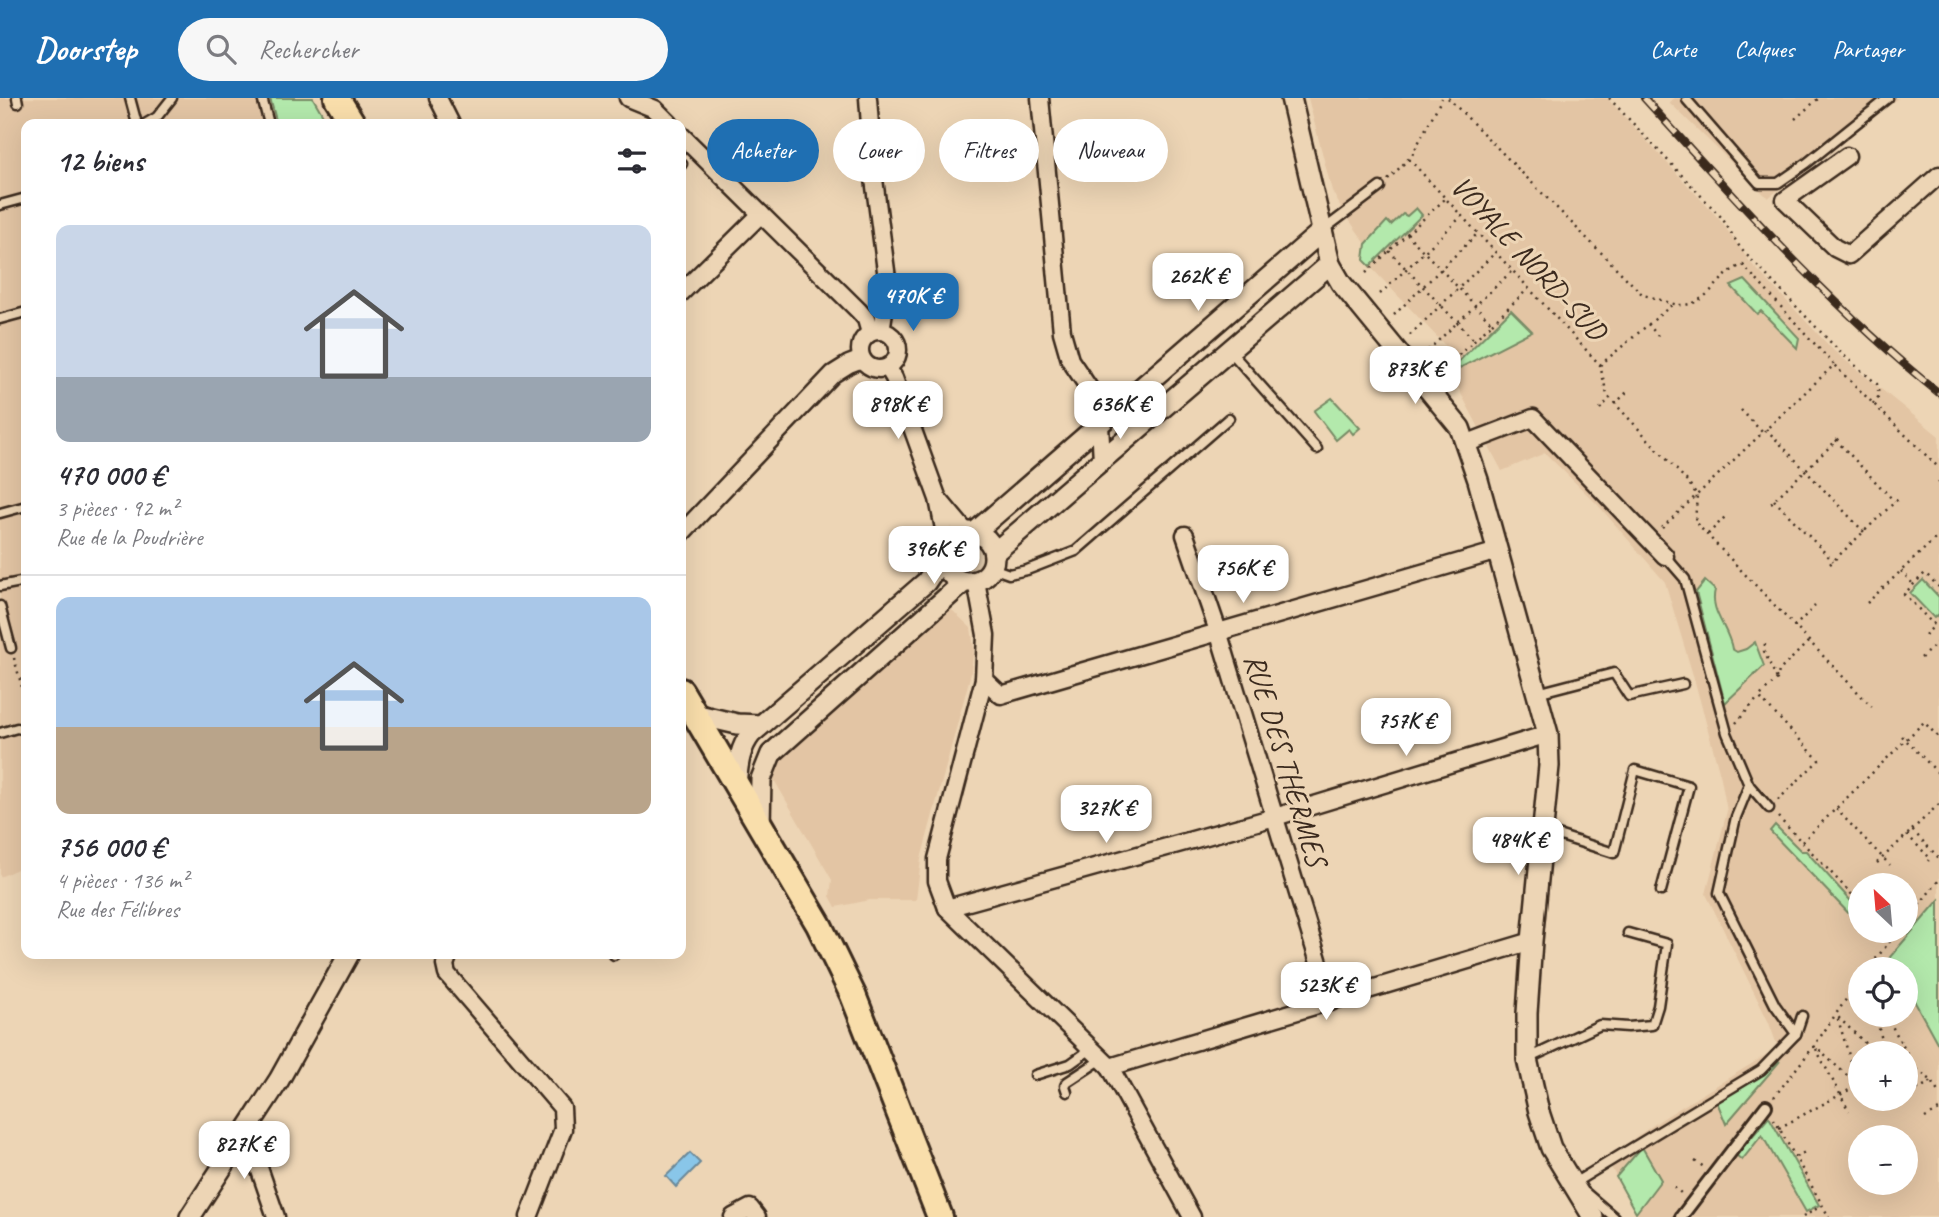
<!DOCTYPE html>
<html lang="fr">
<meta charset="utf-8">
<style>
:root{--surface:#fff;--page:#f7f7f7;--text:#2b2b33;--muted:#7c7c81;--line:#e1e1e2;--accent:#1f6fb2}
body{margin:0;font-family:Caveat,sans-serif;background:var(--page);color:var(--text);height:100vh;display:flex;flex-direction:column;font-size:26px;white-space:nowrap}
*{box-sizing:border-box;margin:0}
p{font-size:23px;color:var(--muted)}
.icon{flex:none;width:38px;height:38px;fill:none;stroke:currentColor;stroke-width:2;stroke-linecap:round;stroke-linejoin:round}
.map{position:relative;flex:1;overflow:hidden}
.side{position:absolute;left:21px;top:21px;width:665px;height:840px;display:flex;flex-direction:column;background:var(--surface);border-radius:14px;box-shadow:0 7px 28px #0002}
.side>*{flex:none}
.top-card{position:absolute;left:707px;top:21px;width:665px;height:63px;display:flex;gap:14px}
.needle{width:46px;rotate:334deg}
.controls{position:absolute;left:1848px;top:775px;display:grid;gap:14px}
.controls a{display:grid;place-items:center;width:70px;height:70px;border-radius:50%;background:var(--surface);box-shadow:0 7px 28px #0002;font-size:35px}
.price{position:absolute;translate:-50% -60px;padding:0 16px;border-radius:14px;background:#fff;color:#222;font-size:23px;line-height:46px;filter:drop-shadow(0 2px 4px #0008)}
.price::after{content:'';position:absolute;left:50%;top:42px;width:21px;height:16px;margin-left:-10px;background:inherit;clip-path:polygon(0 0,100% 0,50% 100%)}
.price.current{background:var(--accent);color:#fff}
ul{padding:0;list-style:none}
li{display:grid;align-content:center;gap:14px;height:371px;padding:0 35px}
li+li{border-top:2px solid var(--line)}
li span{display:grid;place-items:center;height:217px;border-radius:14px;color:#555}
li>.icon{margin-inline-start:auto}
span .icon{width:126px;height:126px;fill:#fffc;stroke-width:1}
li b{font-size:30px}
h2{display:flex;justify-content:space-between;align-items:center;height:84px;padding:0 35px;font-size:30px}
.chip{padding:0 24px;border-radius:32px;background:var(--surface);box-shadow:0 7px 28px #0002;font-size:24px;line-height:63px}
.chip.current{background:var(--accent);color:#fff}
header{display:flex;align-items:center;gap:42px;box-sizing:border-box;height:98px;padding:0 35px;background:var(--accent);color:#fff}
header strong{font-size:33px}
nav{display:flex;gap:38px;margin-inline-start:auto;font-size:24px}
.search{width:490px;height:63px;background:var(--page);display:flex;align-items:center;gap:18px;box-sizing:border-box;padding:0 24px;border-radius:38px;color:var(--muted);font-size:26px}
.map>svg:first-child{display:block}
.built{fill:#e3c5a4;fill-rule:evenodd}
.green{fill:#b3e9ac;stroke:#778a65;stroke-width:2}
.water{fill:#89c6e9;stroke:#6a8898;stroke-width:2}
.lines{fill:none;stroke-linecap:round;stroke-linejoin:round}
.service-casing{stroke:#3b2a1e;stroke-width:13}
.pedestrian-casing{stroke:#3b2a1e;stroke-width:16}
.minor-casing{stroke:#3b2a1e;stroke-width:21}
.tertiary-casing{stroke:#3b2a1e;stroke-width:24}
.primary-casing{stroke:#3b2a1e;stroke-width:30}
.path{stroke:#3b2a1e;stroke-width:2.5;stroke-dasharray:2 5;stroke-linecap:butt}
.service{stroke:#edd5b5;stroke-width:8}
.pedestrian{stroke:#edd5b5;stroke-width:10}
.minor{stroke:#edd5b5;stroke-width:16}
.tertiary{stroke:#edd5b5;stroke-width:19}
.primary{stroke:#f9deab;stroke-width:24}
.rail-casing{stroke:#3b2a1e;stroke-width:8}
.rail{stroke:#edd5b5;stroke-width:5;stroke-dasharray:16;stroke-linecap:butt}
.labels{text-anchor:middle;stroke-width:6;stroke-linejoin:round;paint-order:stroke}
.street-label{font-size:30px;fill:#3b2a1e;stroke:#edd5b5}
</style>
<header>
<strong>Doorstep</strong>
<div class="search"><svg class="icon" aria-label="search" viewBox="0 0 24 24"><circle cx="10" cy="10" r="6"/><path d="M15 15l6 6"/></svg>Rechercher</div>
<nav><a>Carte</a><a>Calques</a><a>Partager</a></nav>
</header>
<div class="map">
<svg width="1939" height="1119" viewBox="0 0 1939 1119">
<rect width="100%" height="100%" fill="#edd5b5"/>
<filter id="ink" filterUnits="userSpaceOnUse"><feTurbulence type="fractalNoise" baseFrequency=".0143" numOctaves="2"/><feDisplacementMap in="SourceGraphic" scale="14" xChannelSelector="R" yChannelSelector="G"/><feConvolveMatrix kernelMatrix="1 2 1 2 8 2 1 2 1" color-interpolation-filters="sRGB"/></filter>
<g filter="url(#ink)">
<g class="built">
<path d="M0,0H313L328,26H26V767L0,779Z"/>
<path d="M1308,0H1607L1720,122L1750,164L1834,253L1939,338V1119H1638L1606,1060L1662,1021L1774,952L1777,947L1769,925L1706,796L1727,713L1721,680L1695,584L1665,484L1597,406L1545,355L1502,373L1449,273L1459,262L1364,162L1366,146L1343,113L1332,93ZM1860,788H1906V833H1860ZM1860,872H1906V917H1860ZM1860,956H1906V1001H1860ZM1860,1040H1906V1085H1860Z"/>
<path d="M1675,0H1898L1768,100L1669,4Z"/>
<path d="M952,512L971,530L974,550L971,575L921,761L916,802H870L836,809L830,798L832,782L769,673L940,517Z"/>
</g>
<g class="green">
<path d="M270,0H313L328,26H277Z"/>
<path d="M1416,110L1422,117L1370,168L1364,162L1366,146L1387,123L1391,127L1403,116L1407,118Z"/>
<path d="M1745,182L1799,240L1797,250L1761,213L1757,216L1731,188Z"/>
<path d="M1511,212L1532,233L1450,275L1449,273Z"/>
<path d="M1332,300L1360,330L1353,336L1349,331L1336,342L1314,313Z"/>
<path d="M1923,482L1939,499V516L1934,520L1910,495Z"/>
<path d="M1705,483L1715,492C1709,513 1729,530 1732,551L1737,554L1746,551L1755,544L1764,568L1725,605L1696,494Z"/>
<path d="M1775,727L1801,753H1806L1860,813V817L1855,822L1770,733Z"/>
<path d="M1939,802V948L1906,888V872L1884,871L1890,859Z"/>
<path d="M1780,963L1726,1026L1717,1004Z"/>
<path d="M1769,1019L1819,1107L1806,1114L1762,1037L1742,1062L1736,1057Z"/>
<path d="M1642,1049L1661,1082L1636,1115L1616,1079Z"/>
</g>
<path class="water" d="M690,1055L700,1065L676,1089L666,1078Z"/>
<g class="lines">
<defs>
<g id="service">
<path d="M17,0L18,5"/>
<path d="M130,0L137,26"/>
<path d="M262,0L269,26"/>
<path d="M1687,2L1759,85H1778L1807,65L1888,0"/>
<path d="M145,26L157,19L172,0"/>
<path d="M681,67L682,66"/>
<path d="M0,107L26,100"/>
<path d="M1323,132L1380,89"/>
<path d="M0,221L26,214"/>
<path d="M1229,252L1317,351"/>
<path d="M0,415L26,408"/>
<path d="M1665,458L1685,481L1727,635L1749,687L1769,710"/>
<path d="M992,470L1009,476L1027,472L1076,453L1229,320"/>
<path d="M0,488L26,483"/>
<path d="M0,508L11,550"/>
<path d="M1537,595L1614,575L1629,598L1683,586"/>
<path d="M0,635L17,630L26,632"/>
<path d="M1749,687L1736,719L1719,795L1775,907L1796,936"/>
<path d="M1542,732L1614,755L1635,672L1689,688L1661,793"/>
<path d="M613,856L614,857"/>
<path d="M1527,961L1600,927L1628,929L1652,927L1658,908L1667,846L1628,835"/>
<path d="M1035,977L1070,966L1091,951"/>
<path d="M1067,994L1065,988L1067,984L1102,961"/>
<path d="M1574,1085L1761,972L1796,936L1802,918"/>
<path d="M1586,1095L1614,1119"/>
</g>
<path id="pedestrian" d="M1681,1119L1766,1008"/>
<g id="minor">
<path d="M438,0L451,26"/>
<path d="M628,0L655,11L670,26"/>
<path d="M868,0L874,81L888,188L881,233"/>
<path d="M1040,0L1062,234L1070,262L1093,296L1099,310L1102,362"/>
<path d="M681,37L859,213L866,221L870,235"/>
<path d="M1847,58L1785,102L1835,150L1849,157L1939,77"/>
<path d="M681,195L761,116"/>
<circle cx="879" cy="252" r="19"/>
<path d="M888,270L894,280L938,401L947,446"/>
<path d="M1093,296L1130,301"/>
<path d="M1465,346L1533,320L1665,458"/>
<path d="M940,403L966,434"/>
<path d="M681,436L833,276L849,266L862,261"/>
<path d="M1185,437L1218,533L1331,904"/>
<path d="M976,483L986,537L984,581L937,761V783L947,810L1110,969L1192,1119"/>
<path d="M984,581L1001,597L1498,453"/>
<path d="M947,810L1275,719L1548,636"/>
<path d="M449,856L445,867L447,876L562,1010L563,1031L529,1119"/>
<path d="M1110,969L1532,843"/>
<path d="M247,1035L276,1119"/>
<path d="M733,1119L750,1110L757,1119"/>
</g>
<g id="tertiary">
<path d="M1291,0L1330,166L1341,185L1460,330L1478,382L1548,636L1549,668L1532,843L1527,915V961L1539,1014L1551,1050L1593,1119"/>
<circle cx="969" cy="459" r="25"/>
<path d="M974,435L1321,134"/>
<path d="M994,455L1330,166"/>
<path d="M694,616L737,626L761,627"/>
<path d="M736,686C738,668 739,651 751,636L926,484L943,459"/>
<path d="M760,727L761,681L771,656L964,484"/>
<path d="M190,1119L279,982L349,856"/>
</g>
<g id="primary">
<path d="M337,0L353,26"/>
<path d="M681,593L819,827L853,897L940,1119"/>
</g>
</defs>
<use href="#service" class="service-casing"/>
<use href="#pedestrian" class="pedestrian-casing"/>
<use href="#minor" class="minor-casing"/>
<use href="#tertiary" class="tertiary-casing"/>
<use href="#primary" class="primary-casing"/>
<g class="path">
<path d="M1448,0L1643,197C1653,199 1674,207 1680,207C1709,208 1719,174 1743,167L1834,267"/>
<path d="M1609,0L1722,120L1741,151L1841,255L1877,286L1879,298L1872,307"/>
<path d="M1795,21L1819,0"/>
<path d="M1409,61L1600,267L1607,297L1688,384L1697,397L1695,424L1872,609"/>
<path d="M1388,82L1412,57L1442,0"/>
<path d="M1407,136L1445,101"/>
<path d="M1389,153L1474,242"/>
<path d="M1366,175L1407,136L1492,225L1440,275"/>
<path d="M1380,196L1461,119"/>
<path d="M1394,217L1477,136"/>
<path d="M1492,225L1528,191"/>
<path d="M1648,226L1658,238"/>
<path d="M1410,237L1496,154"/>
<path d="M1423,257L1512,173"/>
<path d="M1600,267L1673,206"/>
<path d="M1615,306L1628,293"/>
<path d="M1600,311L1610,300"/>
<path d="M1741,312L1763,335"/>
<path d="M1766,331L1864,434"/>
<path d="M1836,342L1894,403"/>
<path d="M1938,385L1939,384"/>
<path d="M1774,402L1833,463"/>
<path d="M1771,405L1840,339"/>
<path d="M1662,430L1834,267L1939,370"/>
<path d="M1708,436L1727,417"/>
<path d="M1830,466L1899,400"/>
<path d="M1901,473L1913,486"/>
<path d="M1939,489L1925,475L1904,496L1933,526L1939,521"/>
<path d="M1867,505L1936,440"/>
<path d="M1794,529L1815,508"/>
<path d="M1925,537L1934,528L1933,526"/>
<path d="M1765,546L1764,553L1777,581"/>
<path d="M14,560L26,604"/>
<path d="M1921,560L1939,543"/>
<path d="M1736,625L1759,599"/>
<path d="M1902,638L1939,676"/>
<path d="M1778,702L1819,662L1759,599L1777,581L1779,573L1809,543"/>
<path d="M1836,711L1890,767"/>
<path d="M1778,719L1860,805"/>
<path d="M1912,732L1939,706"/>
<path d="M1907,737L1930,760L1928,763"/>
<path d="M1802,744L1924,624L1939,640"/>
<path d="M1877,765L1912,732L1939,760"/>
<path d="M1906,823L1939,782"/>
<path d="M1886,833L1892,840"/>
<path d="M1867,872L1898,833"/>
<path d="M1875,917L1886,956"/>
<path d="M1886,917L1915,970L1932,983L1939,996"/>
<path d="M1814,948L1858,987L1837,918L1876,956"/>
<path d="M1816,951L1849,1013"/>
<path d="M1906,978L1915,970"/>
<path d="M1911,995L1932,983"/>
<path d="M1774,999L1814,948L1860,881"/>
<path d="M1925,1020L1939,1012"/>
<path d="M1774,1021L1829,1119"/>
<path d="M1779,1030L1860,986"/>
<path d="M1796,1059L1805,1054"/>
<path d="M1695,1063L1704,1069"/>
<path d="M1674,1089L1682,1096"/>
<path d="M1803,1119L1821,1108"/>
</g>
<use href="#service" class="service"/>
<use href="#pedestrian" class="pedestrian"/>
<use href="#minor" class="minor"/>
<use href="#tertiary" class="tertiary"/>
<use href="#primary" class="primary"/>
<defs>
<path id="rail" d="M1644,0C1738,103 1830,208 1939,295"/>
</defs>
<use href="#rail" class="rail-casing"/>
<use href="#rail" class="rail"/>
</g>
</g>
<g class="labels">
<g class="street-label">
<text transform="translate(1529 160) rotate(47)" y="10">VOYALE NORD-SUD</text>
<text transform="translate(1286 662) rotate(73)" y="10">RUE DES THERMES</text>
</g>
</g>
</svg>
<div class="controls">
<a><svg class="needle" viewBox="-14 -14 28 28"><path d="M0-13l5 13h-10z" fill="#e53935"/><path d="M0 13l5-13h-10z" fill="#7c7c81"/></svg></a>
<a><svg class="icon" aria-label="locate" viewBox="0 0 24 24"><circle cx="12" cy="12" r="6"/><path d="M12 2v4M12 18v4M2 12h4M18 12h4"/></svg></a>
<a>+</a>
<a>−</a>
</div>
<b class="price" style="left:1198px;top:215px">262K €</b>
<b class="price current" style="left:913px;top:235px">470K €</b>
<b class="price" style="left:1415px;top:308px">873K €</b>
<b class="price" style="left:898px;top:343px">898K €</b>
<b class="price" style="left:1120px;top:343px">636K €</b>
<b class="price" style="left:934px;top:488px">396K €</b>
<b class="price" style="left:1243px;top:507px">756K €</b>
<b class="price" style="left:1406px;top:660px">757K €</b>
<b class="price" style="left:1106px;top:747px">327K €</b>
<b class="price" style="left:1518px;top:779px">484K €</b>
<b class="price" style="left:1326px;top:924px">523K €</b>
<b class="price" style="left:244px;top:1083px">827K €</b>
<div class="top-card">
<a class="chip current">Acheter</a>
<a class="chip">Louer</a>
<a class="chip">Filtres</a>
<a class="chip">Nouveau</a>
</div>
<section class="side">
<h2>12 biens<svg class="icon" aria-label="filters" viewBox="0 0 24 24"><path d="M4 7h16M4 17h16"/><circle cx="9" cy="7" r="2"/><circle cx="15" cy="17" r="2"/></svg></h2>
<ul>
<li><span style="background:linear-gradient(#c9d6e8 70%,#9aa5b1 0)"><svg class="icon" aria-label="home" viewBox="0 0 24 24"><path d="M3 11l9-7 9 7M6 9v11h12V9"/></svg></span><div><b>470 000 €</b><p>3 pièces · 92 m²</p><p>Rue de la Poudrière</p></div></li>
<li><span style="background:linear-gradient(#a9c7e8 60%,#b9a48a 0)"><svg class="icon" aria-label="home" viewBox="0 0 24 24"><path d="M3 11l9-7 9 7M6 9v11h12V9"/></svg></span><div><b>756 000 €</b><p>4 pièces · 136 m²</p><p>Rue des Félibres</p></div></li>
</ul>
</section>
</div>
